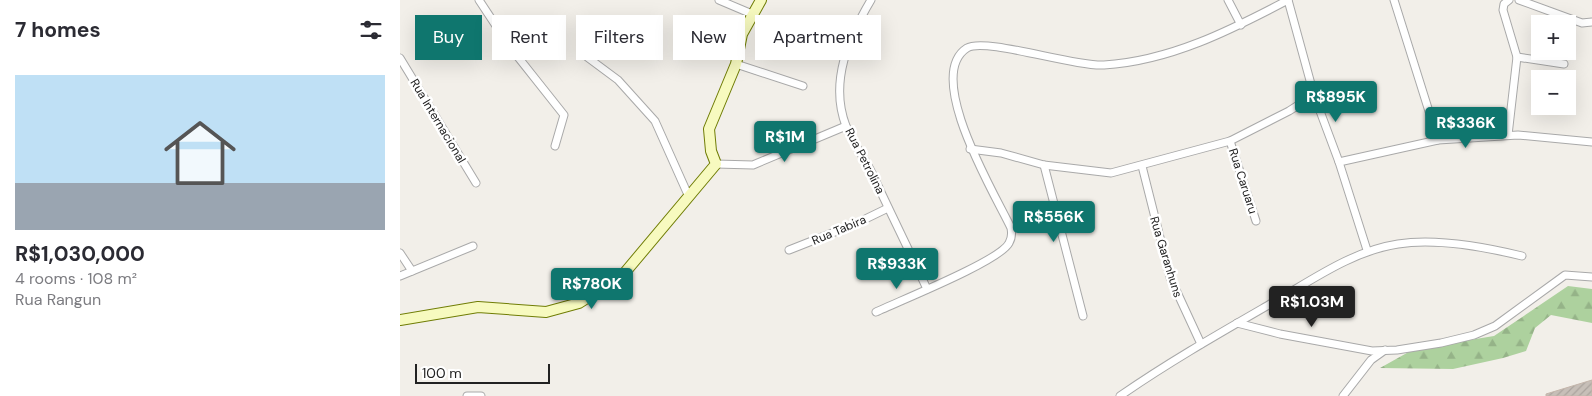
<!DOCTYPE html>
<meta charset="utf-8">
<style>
:root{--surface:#fff;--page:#f7f7f7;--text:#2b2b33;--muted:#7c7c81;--accent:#0f766e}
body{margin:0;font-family:"DM Sans",sans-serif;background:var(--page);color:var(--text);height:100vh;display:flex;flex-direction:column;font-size:19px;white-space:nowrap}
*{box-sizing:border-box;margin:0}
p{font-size:16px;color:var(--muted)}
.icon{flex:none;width:28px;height:28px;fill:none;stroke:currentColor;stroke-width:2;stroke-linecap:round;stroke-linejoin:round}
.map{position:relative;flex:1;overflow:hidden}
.details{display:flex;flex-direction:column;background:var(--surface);width:400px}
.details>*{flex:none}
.top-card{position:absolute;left:15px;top:15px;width:475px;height:45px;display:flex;gap:10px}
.fabs{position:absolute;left:1131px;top:15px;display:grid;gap:10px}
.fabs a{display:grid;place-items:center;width:45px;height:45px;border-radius:0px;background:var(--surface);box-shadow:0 5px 20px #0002;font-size:25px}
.scale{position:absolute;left:15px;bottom:12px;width:135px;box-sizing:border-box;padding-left:5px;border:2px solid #222;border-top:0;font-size:14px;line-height:18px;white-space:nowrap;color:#222;-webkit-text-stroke:4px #fff;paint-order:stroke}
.price{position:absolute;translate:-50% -42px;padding:0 11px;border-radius:5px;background:var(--accent);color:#fff;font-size:16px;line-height:32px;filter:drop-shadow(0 1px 2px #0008)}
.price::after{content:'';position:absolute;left:50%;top:30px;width:15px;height:11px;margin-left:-8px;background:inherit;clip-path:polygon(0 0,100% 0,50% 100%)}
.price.on{background:#222;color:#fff}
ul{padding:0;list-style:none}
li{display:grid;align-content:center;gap:10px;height:265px;padding:0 15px}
li span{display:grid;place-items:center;height:155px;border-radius:0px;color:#555}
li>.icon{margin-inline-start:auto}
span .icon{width:90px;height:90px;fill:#fffc;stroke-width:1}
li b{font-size:21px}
h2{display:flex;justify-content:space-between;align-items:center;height:60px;padding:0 15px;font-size:21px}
.pill{padding:0 18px;border-radius:0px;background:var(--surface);box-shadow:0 5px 20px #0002;font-size:18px;line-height:45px}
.pill.on{background:var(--accent);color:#fff}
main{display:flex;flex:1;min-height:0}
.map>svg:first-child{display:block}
.forest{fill:url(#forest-firs)}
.building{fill:url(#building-hatch);stroke:#c4b6ab;filter:url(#shadow)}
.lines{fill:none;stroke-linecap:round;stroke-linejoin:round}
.street-casing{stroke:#a9a9a9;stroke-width:9}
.secondary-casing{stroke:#707d05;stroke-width:12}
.street{stroke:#fff;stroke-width:7}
.secondary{stroke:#f7fabf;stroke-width:10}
.labels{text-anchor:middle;stroke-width:5;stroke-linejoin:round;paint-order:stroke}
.street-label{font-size:12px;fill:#222;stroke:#fff}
</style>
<main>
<section class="details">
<h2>7 homes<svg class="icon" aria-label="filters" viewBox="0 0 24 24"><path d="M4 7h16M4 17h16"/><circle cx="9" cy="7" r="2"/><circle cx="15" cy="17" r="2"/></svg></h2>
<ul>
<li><span style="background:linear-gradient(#bfe0f5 70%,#9aa5b1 0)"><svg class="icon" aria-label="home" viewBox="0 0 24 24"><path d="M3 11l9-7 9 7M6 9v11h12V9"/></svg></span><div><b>R$1,030,000</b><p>4 rooms · 108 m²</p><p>Rua Rangun</p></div></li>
</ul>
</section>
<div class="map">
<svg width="1192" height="396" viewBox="0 0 1192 396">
<defs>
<pattern id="forest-firs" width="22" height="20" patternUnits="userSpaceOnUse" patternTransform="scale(1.25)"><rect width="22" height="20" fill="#add19e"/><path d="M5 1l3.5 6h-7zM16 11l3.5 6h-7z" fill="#95b388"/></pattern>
<pattern id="building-hatch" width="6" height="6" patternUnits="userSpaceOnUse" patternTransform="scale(1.25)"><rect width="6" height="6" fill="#c7bfb8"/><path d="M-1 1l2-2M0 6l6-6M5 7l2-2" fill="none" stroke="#aba49e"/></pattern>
<filter id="shadow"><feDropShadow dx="4" dy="4" stdDeviation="0" flood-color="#0004"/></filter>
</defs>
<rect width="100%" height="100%" fill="#f2efe9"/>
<path class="forest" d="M1168,286L1192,289V323L1151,315L1135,328L1126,351L1103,358L1053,369L980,368L1014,349L1094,336Z"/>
<path class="building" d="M1192,380V396H1146V394Z"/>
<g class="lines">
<defs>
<g id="street">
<path d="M79,0L110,47L164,115L155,146"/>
<path d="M319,0L352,14"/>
<path d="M471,0C449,37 429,82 446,126C452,142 464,157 472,173C490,212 509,250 527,289"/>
<path d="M828,0L841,25"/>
<path d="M888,0L914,95L939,162L967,250"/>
<path d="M994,0L1038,140"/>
<path d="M1119,0L1182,23L1192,22"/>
<path d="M183,54L218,80L255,121L289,197"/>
<path d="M1117,57L1164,64"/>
<path d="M0,58L76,183"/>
<path d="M336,64L403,86"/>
<path d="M1108,135L1117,57L1103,10L1104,4L1109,0"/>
<path d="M830,141L856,221"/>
<path d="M570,149L601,153L644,165L711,173L830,141L889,111L914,95"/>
<path d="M939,162L1038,140L1118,135L1192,142"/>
<path d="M316,164L353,165L446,126"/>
<path d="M644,165L683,316"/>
<path d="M742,166L770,277L801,344"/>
<path d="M389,250L455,224L488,208"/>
<path d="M0,253L12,271"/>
<path d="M0,276L73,246"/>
<path d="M476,312C499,301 600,261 609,243C612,238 612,233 611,228C596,196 523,76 567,48C585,37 674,67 704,65C770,61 831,30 888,0"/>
<path d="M837,323L880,334L972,351L997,350L1041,343L1074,335L1095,326L1165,275L1192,277"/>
<path d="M67,396H81"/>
<path d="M720,396C769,362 820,333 872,303C912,280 952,251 998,244C1035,238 1085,247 1122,256"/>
<path d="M943,396L971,360L985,350"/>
</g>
<path id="secondary" d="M0,320L78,307L146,312L179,303L222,276L316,164L311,151L309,129L336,64L342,34L361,0"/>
</defs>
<use href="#street" class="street-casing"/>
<use href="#secondary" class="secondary-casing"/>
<use href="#street" class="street"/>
<use href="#secondary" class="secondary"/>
</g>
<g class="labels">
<g class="street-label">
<text transform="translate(38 121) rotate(59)" y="4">Rua Internacional</text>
<text transform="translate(465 161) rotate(63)" y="4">Rua Petrolina</text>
<text transform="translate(843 181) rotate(72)" y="4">Rua Caruaru</text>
<text transform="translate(439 230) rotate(-23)" y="4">Rua Tabira</text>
<text transform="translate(766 257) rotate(73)" y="4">Rua Garanhuns</text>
</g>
</g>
</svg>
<div class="fabs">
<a>+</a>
<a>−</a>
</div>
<div class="scale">100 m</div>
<b class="price" style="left:936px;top:123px">R$895K</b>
<b class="price" style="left:1066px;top:149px">R$336K</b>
<b class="price" style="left:385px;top:163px">R$1M</b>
<b class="price" style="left:654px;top:243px">R$556K</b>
<b class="price" style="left:497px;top:290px">R$933K</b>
<b class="price" style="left:192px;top:310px">R$780K</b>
<b class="price on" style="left:912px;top:328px">R$1.03M</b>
<div class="top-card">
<a class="pill on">Buy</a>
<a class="pill">Rent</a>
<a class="pill">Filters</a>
<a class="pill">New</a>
<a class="pill">Apartment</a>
</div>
</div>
</main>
